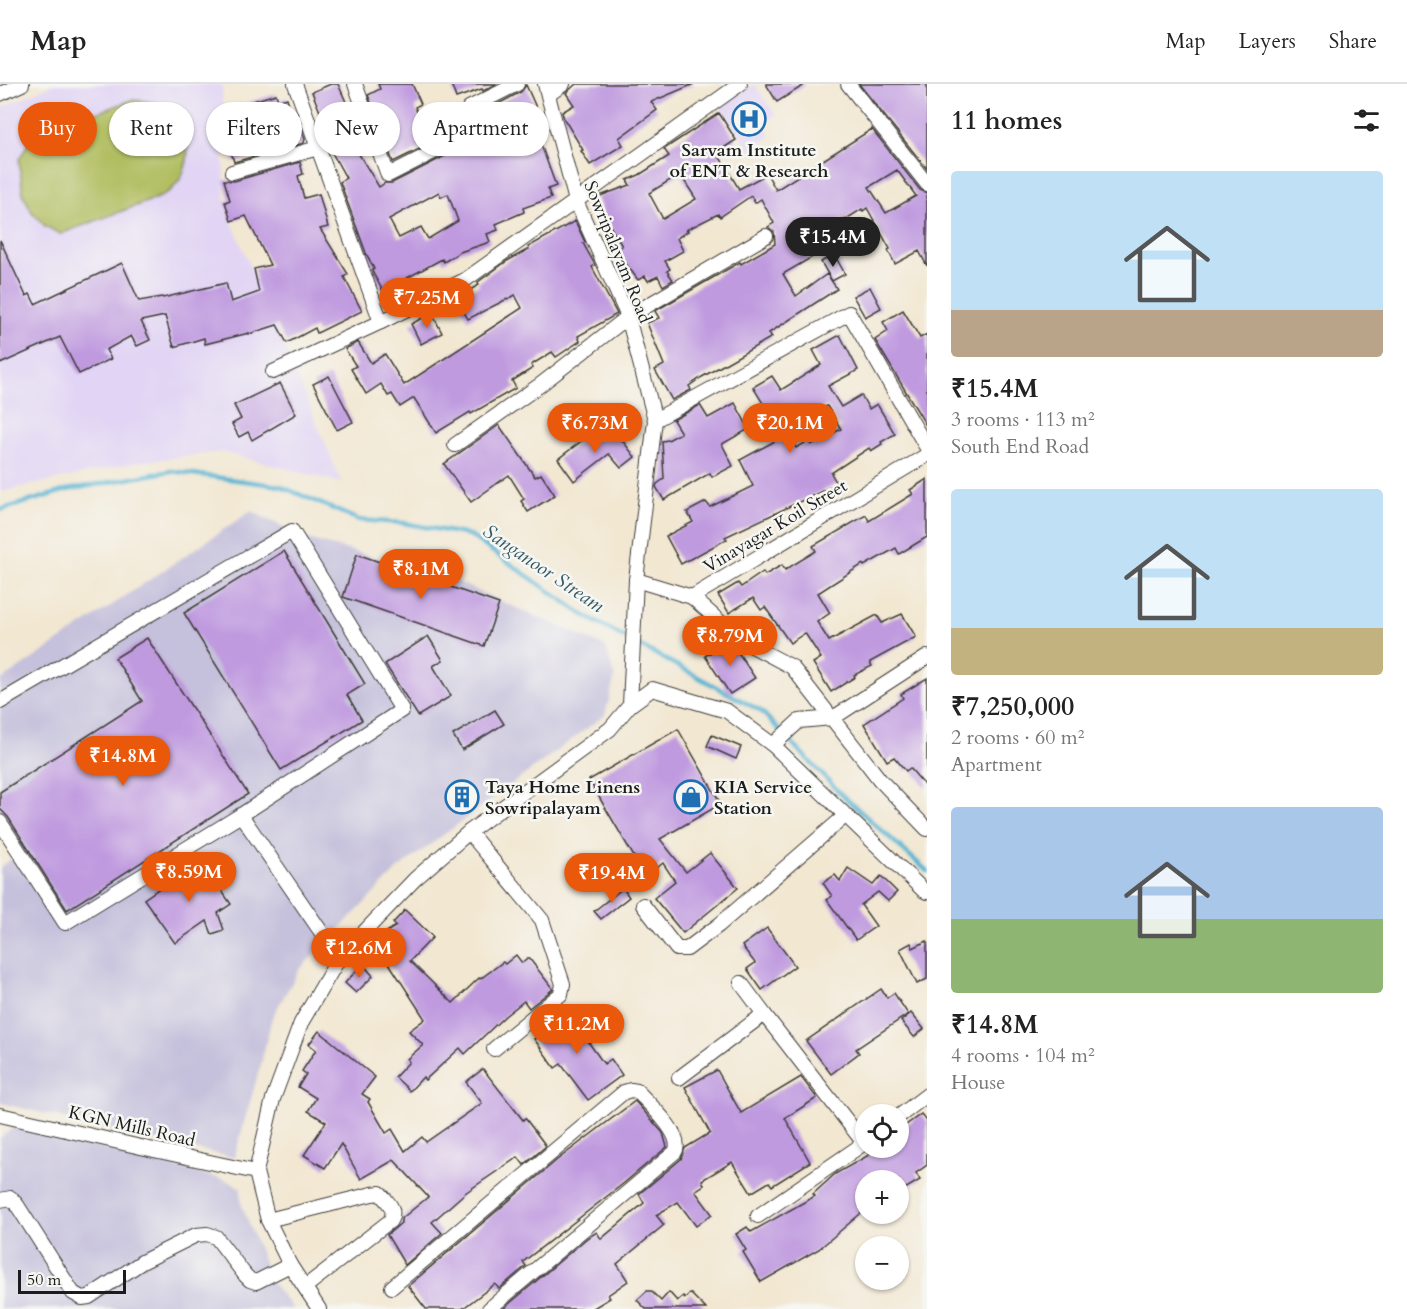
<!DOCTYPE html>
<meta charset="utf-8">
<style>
:root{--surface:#fff;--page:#f6f6f6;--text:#222;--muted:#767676;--line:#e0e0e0;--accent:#ea580c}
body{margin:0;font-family:Cardo,serif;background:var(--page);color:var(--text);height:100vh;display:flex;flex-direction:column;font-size:22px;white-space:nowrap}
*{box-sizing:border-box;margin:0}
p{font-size:20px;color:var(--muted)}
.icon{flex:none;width:33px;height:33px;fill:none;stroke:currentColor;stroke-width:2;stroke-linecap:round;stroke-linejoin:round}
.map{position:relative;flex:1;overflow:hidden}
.panel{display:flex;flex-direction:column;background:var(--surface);width:480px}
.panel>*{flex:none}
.banner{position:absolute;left:18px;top:18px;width:570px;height:54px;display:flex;gap:12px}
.fabs{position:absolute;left:855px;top:1020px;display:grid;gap:12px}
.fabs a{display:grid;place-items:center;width:54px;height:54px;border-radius:50%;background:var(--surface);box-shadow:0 2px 4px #0004;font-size:30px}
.scale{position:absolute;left:18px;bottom:15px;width:108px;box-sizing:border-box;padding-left:6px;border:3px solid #1c1c1c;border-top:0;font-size:16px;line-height:21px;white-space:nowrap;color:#1c1c1c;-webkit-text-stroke:4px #f6f6f2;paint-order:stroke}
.price{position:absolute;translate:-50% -51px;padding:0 14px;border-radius:21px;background:var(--accent);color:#fff;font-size:20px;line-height:39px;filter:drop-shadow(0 2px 3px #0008)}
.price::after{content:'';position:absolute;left:50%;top:36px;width:18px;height:14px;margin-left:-9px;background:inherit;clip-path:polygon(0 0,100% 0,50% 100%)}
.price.active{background:#222;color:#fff}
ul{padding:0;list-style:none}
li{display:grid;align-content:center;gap:12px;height:318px;padding:0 24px}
li span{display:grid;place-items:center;height:186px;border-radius:6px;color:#555}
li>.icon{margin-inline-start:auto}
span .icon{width:108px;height:108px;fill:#fffc;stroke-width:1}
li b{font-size:26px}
h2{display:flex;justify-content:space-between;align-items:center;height:72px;padding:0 24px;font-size:26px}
.tag{padding:0 21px;border-radius:27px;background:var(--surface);box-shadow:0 2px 4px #0004;font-size:21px;line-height:54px}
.tag.active{background:var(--accent);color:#fff}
header{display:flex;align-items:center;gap:36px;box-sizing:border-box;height:84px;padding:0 30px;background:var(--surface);border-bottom:2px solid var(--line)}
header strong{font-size:28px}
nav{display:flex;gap:33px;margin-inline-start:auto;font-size:21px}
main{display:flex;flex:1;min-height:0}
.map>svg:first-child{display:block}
.built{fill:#e1d4f4}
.industrial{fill:#c5c0db}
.green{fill:#b1be60;stroke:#666d3e;stroke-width:1.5}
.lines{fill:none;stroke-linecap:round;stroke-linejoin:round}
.stream{stroke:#55b4d3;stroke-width:4.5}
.building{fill:#bf9adf;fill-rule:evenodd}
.minor-casing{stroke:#3c3a37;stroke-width:16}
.minor{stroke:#fff;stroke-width:14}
.labels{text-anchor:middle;stroke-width:5;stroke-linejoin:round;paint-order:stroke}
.poi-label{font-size:18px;font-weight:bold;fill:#1c1c1c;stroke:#f6f6f2;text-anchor:start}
.street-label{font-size:18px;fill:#1c1c1c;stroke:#f6f6f2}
.water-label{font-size:20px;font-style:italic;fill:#335965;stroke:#f6f6f2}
</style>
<header>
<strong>Map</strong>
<nav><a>Map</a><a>Layers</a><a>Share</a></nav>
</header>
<main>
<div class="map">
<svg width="927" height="1225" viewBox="0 0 927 1225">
<rect width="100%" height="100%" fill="#f6f6f2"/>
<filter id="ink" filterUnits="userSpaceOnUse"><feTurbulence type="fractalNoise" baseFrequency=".0167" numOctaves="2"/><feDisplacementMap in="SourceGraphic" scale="12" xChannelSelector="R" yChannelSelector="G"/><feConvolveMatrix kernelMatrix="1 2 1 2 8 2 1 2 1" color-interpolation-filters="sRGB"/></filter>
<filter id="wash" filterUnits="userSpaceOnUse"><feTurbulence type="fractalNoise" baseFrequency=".008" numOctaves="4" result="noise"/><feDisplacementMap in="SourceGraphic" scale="24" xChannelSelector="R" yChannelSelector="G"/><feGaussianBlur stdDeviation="1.35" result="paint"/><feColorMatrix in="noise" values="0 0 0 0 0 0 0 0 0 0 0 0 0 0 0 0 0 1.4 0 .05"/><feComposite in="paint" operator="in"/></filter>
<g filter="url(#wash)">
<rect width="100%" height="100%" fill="#f2e7d1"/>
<g class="built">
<path d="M54,0H222L225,122L342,399L222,368L138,378L0,408V24Z"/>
<path d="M754,0L776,31L764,40L771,52L750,66L720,23Z"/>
</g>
<g class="industrial">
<path d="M251,427L308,455L446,493L606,563L615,593L605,631L399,784L300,885L272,933L261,980L234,1074L0,1019V784L15,771L0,747V597Z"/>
<path d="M15,1042L226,1096L241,1104V1119L272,1199L293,1225H0V1054Z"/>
</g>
<path class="green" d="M132,16C145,17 158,18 168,25C193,44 194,84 172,105C169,108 164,110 160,113L60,150L45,142L32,128L23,110L19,76L25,65L35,51Z"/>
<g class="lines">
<path class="stream" d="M0,426L67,406L171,387L280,402L359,436L403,439L469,451L585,532L761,627L841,710L927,787"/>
</g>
<g id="blocks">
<g class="building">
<path d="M331,0H338L355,38L359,36L367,61L357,67L379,103L385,99H392L463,63L470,49L497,39L490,24L521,8L526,1L539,30L526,35L538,59L540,58L556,102L548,105L551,114L523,124L524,128L496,140L498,146L487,150L490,158L460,168L444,178L442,175L383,207L373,189L372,186L374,185L366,169L340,98L346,94L326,58L331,55L312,8ZM439,108L441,113L448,110L458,137L428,155L421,143L399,154L389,135Z"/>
<path d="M378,0H412L421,20L415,23L429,57L442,54L393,78L368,11L380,5Z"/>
<path d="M451,0H497L483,7L482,5L456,14Z"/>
<path d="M576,0H694L651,18L657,26L619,54L623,61L590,81L581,67L583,66L564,35L562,28L574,21L566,9Z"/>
<path d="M766,0H806L777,18Z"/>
<path d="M859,0H927V85Z"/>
<path d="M276,10L278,17L287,14L292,31L296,29L305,55L304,59L234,78L226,50L239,46L233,23Z"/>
<path d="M719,29L736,56L725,63L727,66L719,72L739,105L767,90L776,106L872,45L920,106L927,109V182L919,167L895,180L888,166L890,165L867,124L863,127L862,125L843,137L842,135L810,153L811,154L806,157L814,172L783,190L796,212L827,190L837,205L769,249L772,253L702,293L689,302L691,306L672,316L655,286L664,281L647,239L659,234L655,227L740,178L741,180L775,160L774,148L768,143L774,139L761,115L755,119L751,112L720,133L718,130L686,146L688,147L677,154L683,167L665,177L670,185L667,187L673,196L663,202L658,192L648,197L645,192L638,196L616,166L622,162L603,130L597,113L630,101L627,96L639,91L669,72L664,65ZM897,86L916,112L886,129L869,103ZM680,90L696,115L663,135L649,109Z"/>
<path d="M300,78L303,90L298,92L304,114L319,110L328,143L320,145L348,190L344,193L362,227L317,249L315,244L287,259L277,241L249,250V249L205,260L204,254L174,263L165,232L141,237L150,256L137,262L131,252L106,266L111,275L79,290L60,253L0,280V156L26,212L30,210L35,220L122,179L139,217L162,213L163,214L226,199L231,218L259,208L254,185L270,181L246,132L231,137L225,118L230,116L224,96L234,97Z"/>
<path d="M575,137L585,158L583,159L595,181L592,183L617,230L578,252L580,257L556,273L552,268L531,281L533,284L512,297L516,304L471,330L470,328L436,349L414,314L400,323L392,310L388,312L381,300L366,310L351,285L356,282L345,265L358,258L371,279L385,270L404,301L522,224L515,211L468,235L456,214L479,201L478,198L507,177L529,165L528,163Z"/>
<path d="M834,170L845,190L832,197L821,178Z"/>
<path d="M870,203L881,224L865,233L853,212Z"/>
<path d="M903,226L920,254L927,250V343L875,256L888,247L883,238Z"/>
<path d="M432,229L442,249L421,260L411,240Z"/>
<path d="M840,251L858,286L828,302L841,323L861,311L869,325L877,320L895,350L881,358L882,360L871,367L869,364L831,389L837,400L725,453L727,455L681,480L666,452L693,438L687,428L706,418L710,423L753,402L740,376L788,350L796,364L809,357L811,361L841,345L827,322L780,347L753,303L772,292L781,306L821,281L813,266Z"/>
<path d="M329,292L353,338L337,346L313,300Z"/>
<path d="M280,299L296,330L252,356L248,348L239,353L232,340L241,335L234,321Z"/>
<path d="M735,319L749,345L722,360L733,382L712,393L710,389L664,416L656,403L657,400L664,395L662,357L668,356L681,349L673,336L700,321L708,334Z"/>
<path d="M499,341L535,393L541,390L555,411L528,428L521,417L524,415L509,391L471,418L444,380Z"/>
<path d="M597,345L605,356L616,348L635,373L621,384L609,370L574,397L558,375Z"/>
<path d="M927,395V453L899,470L896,464L864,482L863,480L818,509L830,529L817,538L829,557L877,531L882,539L902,530L916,553L870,578L872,582L854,591L855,593L831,608L813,579L821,574L805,549L790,559L765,523L761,526L753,514L729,529L718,511L738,499L741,503L763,488L765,491L782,481L785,486L816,467L813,462L866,431L869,437L913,410L910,406Z"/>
<path d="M284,467L365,600L347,611L362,636L281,686L184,529Z"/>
<path d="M357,470L499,520L484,562L343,513Z"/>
<path d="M428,552L443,576L433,582L451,612L418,632L385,580Z"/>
<path d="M147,554L248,710L67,826L8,733L0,725V708L142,617L115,574Z"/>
<path d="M728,558L734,562L755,594L730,610L705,572Z"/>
<path d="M927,594V704L910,684L906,687L894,673L887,677L864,640L903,614L901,610Z"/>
<path d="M495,626L504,640L462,666L453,651Z"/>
<path d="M678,645L721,720L660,755L686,788L710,769L738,804L683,849L654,814L675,797L663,779L653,787L647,779L640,783L589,696Z"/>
<path d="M712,651L741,663L736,675L707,662Z"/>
<path d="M467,700L475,715L457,725L449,711Z"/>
<path d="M200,776L231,820L218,829L224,846L212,850L207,837L175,859L144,815Z"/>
<path d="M848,784L873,801L881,792L897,808L888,817L878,808L861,821L876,842L856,856L827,816L832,812L823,799L835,791L840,797Z"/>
<path d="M623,804L629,813L601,835L594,827Z"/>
<path d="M405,826L433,853L410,877L453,919L479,894L480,895L503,878L505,880L516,871L522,879L529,874L553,905L529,924L524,917L505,932L465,970L460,964L425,996L423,993L410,1007L395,993L409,978L407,975L423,961L409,947L425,935L374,856L396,842L393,839Z"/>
<path d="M767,844L795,882L762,906L747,885L755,879L742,862Z"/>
<path d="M927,857V895L917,900L900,865L911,859L913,864Z"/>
<path d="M363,880L373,892L356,909L345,899Z"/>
<path d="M881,905L887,914L894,909L908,930L856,965L859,969L831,990L806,957Z"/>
<path d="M572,926L594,956L589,959L604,980L611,975L622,991L588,1016L561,980L555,984L534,955Z"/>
<path d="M911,929L924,945L914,953L901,937Z"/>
<path d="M319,947L375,993L362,1010L370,1015L368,1018L386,1049L392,1045L405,1067L422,1053L426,1058L482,1019L466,998L483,985L523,1036L525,1034L546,1062L524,1081L518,1073L465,1109L432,1138L442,1149L405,1181L387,1151L401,1139V1135L428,1113L394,1076L361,1095L341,1060L325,1084L304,1071L326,1038L308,1027L316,1014L298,1003L306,990L302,987L316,966L309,960Z"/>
<path d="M717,986L741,1029L801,993L817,1014L785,1034L810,1078L772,1102L769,1098L751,1109L732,1078L702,1096L704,1101L695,1107L712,1130L696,1142L678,1118L656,1131L664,1141L617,1180L628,1197L608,1211L610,1214L592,1225H503L587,1154L597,1148L601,1155L644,1119L639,1110L681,1075L685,1064L710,1049L685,1003Z"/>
<path d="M635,1017L663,1049L667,1063L624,1099L523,1178L526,1182L499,1205L495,1200L462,1225H426L408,1202L557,1076Z"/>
<path d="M921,1030L927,1037V1081L916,1089L920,1096L898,1109V1096H866V1125L819,1165L761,1198L743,1168L746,1166L736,1150L747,1143L751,1148L815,1112L813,1110L835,1090L869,1071L867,1068L874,1064H898V1047Z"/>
<path d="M647,1207H651L661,1217L669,1208L677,1217L683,1212L685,1214L690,1209L706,1225H646L637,1216Z"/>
</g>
</g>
</g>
<g filter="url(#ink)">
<use href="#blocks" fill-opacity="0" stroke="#3c3a37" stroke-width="1.5"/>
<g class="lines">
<defs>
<g id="minor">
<path d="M295,0L381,238"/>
<path d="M355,0L388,91L459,55L469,24L517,0"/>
<path d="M848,0L927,100"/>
<path d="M0,10L22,0"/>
<path d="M548,11L563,0"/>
<path d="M232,88L318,64"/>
<path d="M273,288L381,238L465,196L740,0"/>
<path d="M655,336L849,229L927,364"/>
<path d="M455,361L540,301L628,233L766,152"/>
<path d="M636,496L692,513L927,371"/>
<path d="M692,513L739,555L792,583L880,696L927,745"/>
<path d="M0,618L292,447L402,626L241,731L65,839L0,738"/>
<path d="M630,621L652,605L727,627L773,661L923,806L927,808"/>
<path d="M773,661L799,637L833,634L927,573"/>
<path d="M241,731L339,874"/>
<path d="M469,748L542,836L563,900L561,910L494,965"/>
<path d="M643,821L677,865H687L719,841L845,732"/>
<path d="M741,899L764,930"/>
<path d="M679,994L764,930L864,1059"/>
<path d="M0,1031L154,1066L256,1088"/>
<path d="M898,1033L927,1011"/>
<path d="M0,1116L11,1114L17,1121L73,1209L82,1214L89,1213L142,1178L196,1151L207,1150L216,1153L245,1191L250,1196L256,1198L290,1181"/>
<path d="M758,1132L866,1058"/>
<path d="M268,1136L372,1110L380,1109C388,1119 397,1125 390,1137L305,1203"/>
<path d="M392,1203L624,1008L631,1006L637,1007C649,1020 685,1051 675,1068L489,1225"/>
<path d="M319,1225L290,1181L268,1136L256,1088L273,1015L301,939L339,874L415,795L469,748L610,645L630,621L636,496L655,336L628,233L576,117L545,0"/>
</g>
</defs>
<use href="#minor" class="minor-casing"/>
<use href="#minor" class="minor"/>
</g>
</g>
<defs>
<symbol id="hospital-ring" viewBox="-11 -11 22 22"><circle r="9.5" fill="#f6f6f2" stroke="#1f6fb2" stroke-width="1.5"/><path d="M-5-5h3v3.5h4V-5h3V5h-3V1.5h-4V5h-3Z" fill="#1f6fb2"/></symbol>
<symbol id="building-ring" viewBox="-11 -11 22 22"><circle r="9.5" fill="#f6f6f2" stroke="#1f6fb2" stroke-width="1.5"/><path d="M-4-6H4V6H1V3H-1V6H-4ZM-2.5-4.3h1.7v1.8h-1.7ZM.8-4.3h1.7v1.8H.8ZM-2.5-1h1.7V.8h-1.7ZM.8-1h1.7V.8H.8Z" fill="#1f6fb2"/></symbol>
<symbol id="shop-ring" viewBox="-11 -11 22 22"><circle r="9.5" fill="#f6f6f2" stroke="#1f6fb2" stroke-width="1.5"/><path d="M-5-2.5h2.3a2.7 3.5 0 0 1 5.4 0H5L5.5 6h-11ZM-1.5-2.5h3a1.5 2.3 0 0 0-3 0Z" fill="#1f6fb2"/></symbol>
</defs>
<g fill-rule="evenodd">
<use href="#hospital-ring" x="730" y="16" width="38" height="38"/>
<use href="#building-ring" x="443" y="694" width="38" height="38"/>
<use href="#shop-ring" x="672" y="694" width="38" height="38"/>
</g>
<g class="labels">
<g class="poi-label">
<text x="749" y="72" text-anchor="middle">Sarvam Institute<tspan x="749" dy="21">of ENT &amp; Research</tspan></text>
<text x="485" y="709">Taya Home Linens<tspan x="485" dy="21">Sowripalayam</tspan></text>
<text x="714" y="709">KIA Service<tspan x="714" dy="21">Station</tspan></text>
</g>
<g class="street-label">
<text transform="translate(618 168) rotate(68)" y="6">Sowripalayam Road</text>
<text transform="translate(775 442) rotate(-31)" y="6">Vinayagar Koil Street</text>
<text transform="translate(132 1042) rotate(13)" y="6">KGN Mills Road</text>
</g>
<g class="water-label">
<text transform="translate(544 484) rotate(34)" y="7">Sanganoor Stream</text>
</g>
</g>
</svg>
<div class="fabs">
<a><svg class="icon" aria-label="locate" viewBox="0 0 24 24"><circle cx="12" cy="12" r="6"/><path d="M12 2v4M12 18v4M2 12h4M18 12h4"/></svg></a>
<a>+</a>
<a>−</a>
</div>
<div class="scale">50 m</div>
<b class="price active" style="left:833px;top:184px">₹15.4M</b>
<b class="price" style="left:427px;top:245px">₹7.25M</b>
<b class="price" style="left:595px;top:370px">₹6.73M</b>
<b class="price" style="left:790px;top:370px">₹20.1M</b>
<b class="price" style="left:421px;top:516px">₹8.1M</b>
<b class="price" style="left:730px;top:583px">₹8.79M</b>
<b class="price" style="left:123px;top:703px">₹14.8M</b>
<b class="price" style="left:189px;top:819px">₹8.59M</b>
<b class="price" style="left:612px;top:820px">₹19.4M</b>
<b class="price" style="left:359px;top:895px">₹12.6M</b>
<b class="price" style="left:577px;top:971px">₹11.2M</b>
<div class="banner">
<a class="tag active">Buy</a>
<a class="tag">Rent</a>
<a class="tag">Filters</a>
<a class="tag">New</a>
<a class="tag">Apartment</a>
</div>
</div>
<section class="panel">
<h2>11 homes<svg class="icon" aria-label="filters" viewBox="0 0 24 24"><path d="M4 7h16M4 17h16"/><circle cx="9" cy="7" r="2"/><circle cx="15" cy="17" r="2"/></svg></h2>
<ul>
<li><span style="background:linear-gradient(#bfe0f5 75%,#b9a48a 0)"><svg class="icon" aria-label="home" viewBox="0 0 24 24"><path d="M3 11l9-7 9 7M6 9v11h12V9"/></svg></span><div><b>₹15.4M</b><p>3 rooms · 113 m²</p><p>South End Road</p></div></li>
<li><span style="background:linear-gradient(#bfe0f5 75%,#c2b280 0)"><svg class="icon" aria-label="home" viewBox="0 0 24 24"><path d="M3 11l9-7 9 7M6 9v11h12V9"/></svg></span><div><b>₹7,250,000</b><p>2 rooms · 60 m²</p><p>Apartment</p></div></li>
<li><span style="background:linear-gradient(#a9c7e8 60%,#8fb573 0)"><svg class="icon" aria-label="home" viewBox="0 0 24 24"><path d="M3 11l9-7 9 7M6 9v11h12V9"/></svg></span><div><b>₹14.8M</b><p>4 rooms · 104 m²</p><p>House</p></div></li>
</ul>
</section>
</main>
